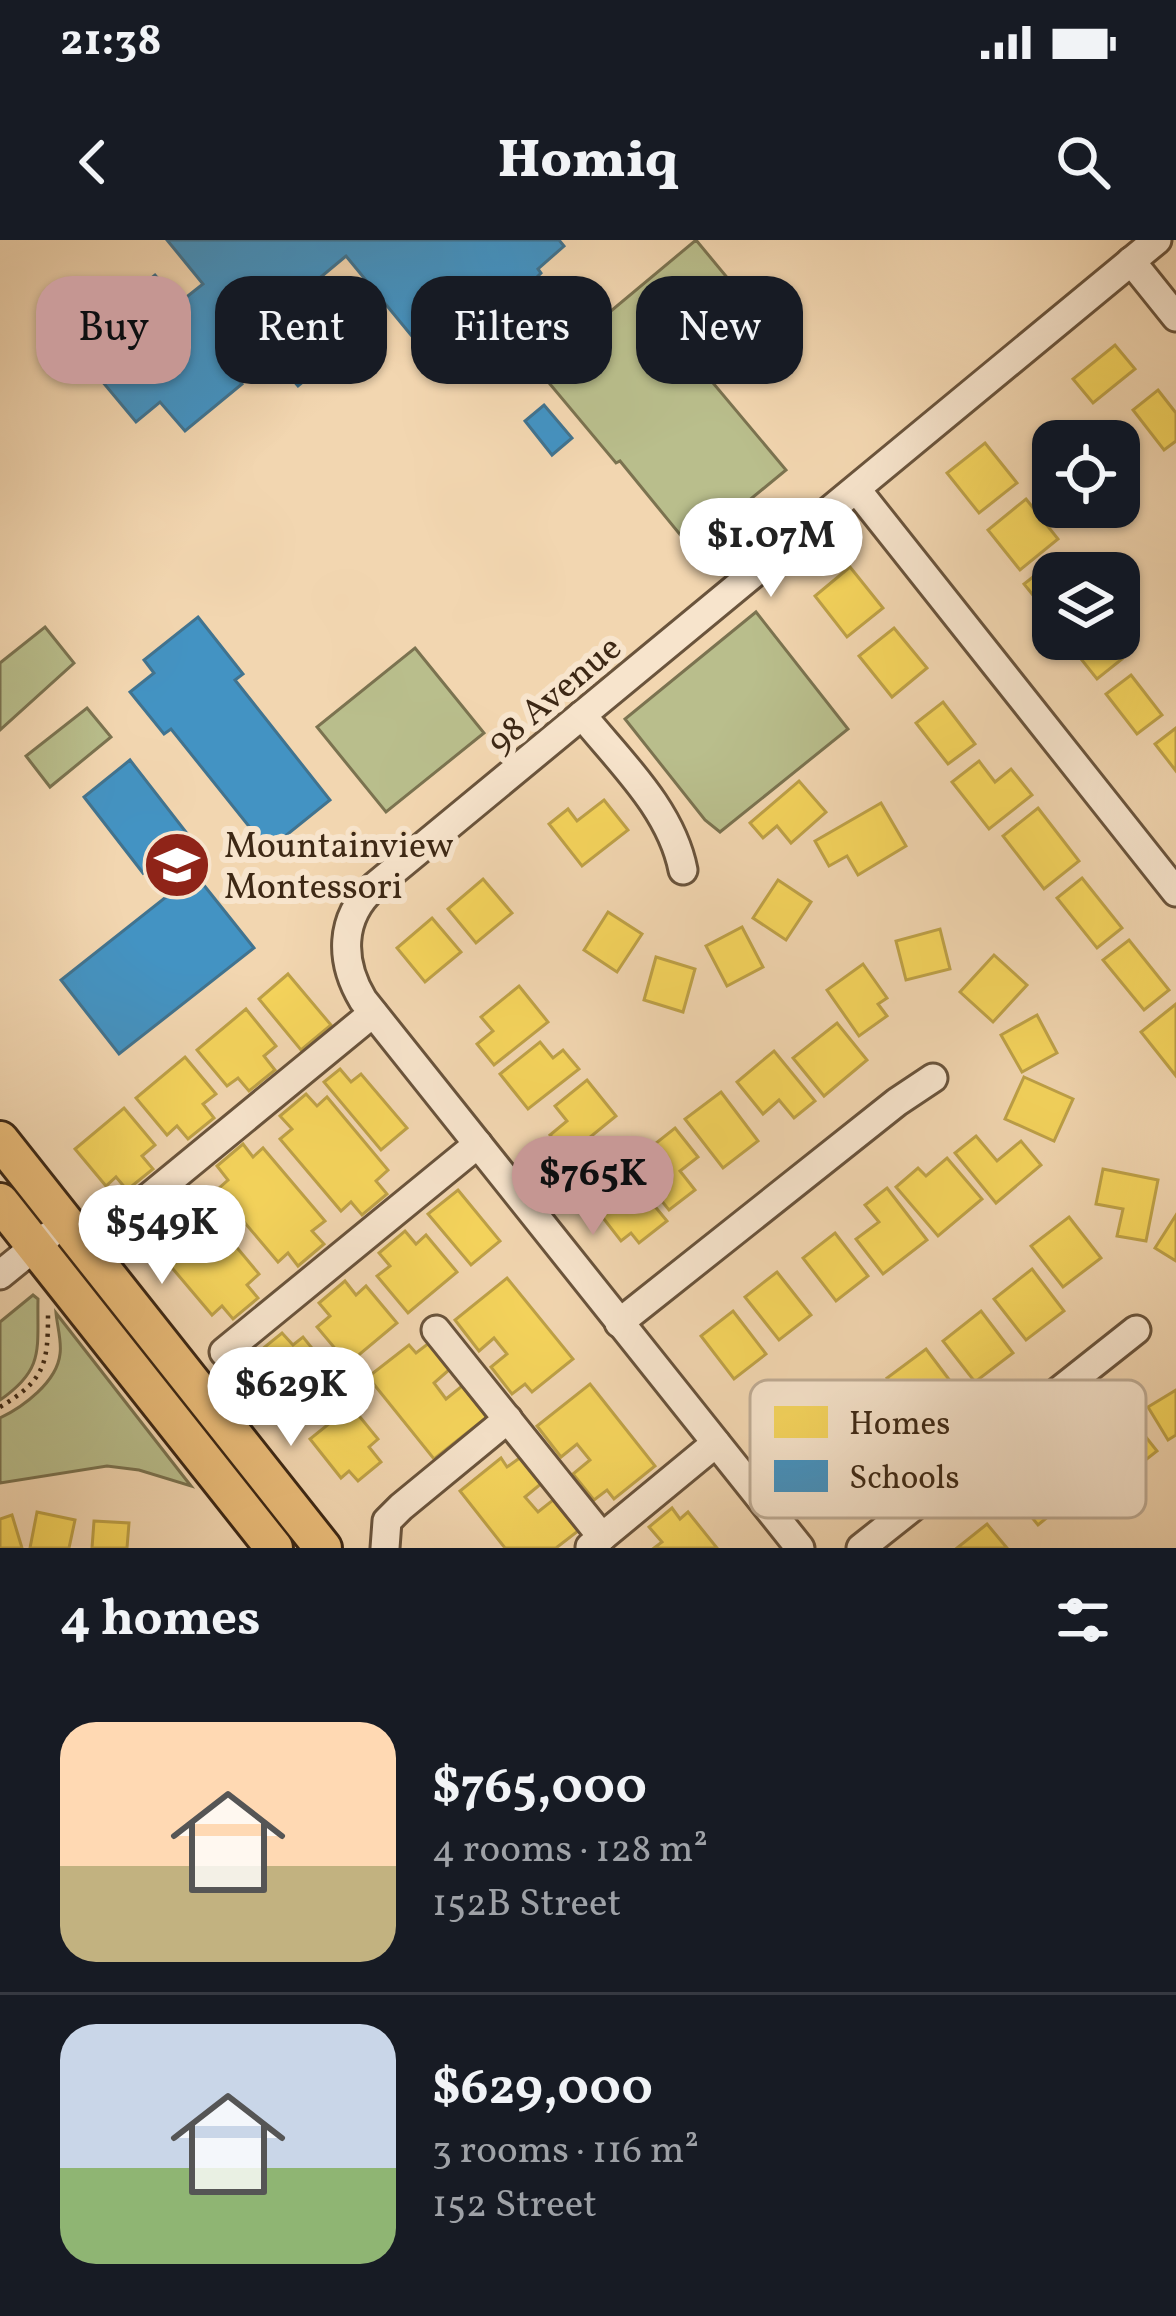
<!DOCTYPE html>
<meta charset="utf-8">
<style>
:root{--surface:#171b24;--page:#20242c;--text:#f1f3f6;--muted:#9ea1a6;--line:#363941;--accent:#c59692}
body{margin:0;font-family:Vollkorn,serif;background:var(--page);color:var(--text);height:100vh;display:flex;flex-direction:column;font-size:45px;white-space:nowrap}
*{box-sizing:border-box;margin:0}
p{font-size:39px;color:var(--muted)}
.icon{flex:none;width:66px;height:66px;fill:none;stroke:currentColor;stroke-width:2;stroke-linecap:round;stroke-linejoin:round}
.map{position:relative;height:1308px;overflow:hidden}
.panel{display:flex;flex-direction:column;background:var(--surface);flex:1}
.panel>*{flex:none}
.guide{position:absolute;left:36px;top:36px;width:1104px;height:108px;display:flex;gap:24px}
.tools{position:absolute;left:1032px;top:180px;display:grid;gap:24px}
.tools a{display:grid;place-items:center;width:108px;height:108px;border-radius:24px;background:var(--surface);box-shadow:0 3px 9px #0004;font-size:60px}
.price{position:absolute;translate:-50% -102px;padding:0 27px;border-radius:42px;background:#fff;color:#222;font-size:39px;line-height:78px;filter:drop-shadow(0 3px 6px #0008)}
.price::after{content:'';position:absolute;left:50%;top:72px;width:36px;height:27px;margin-left:-18px;background:inherit;clip-path:polygon(0 0,100% 0,50% 100%)}
.price.current{background:var(--accent);color:#111}
ul{padding:0;list-style:none}
li{display:flex;align-items:center;gap:36px;height:300px;padding:0 60px}
li+li{border-top:3px solid var(--line)}
li span{display:grid;place-items:center;flex:none;width:336px;height:240px;border-radius:36px;color:#555}
li>.icon{margin-inline-start:auto}
span .icon{width:144px;height:144px;fill:#fffc;stroke-width:1}
li b{font-size:51px}
h2{display:flex;justify-content:space-between;align-items:center;height:144px;padding:0 60px;font-size:51px}
.pill{padding:0 42px;border-radius:36px;background:var(--surface);box-shadow:0 3px 9px #0004;font-size:42px;line-height:108px}
.pill.current{background:var(--accent);color:#111}
.status{display:flex;justify-content:space-between;align-items:center;height:84px;padding:0 60px;background:var(--surface);direction:ltr}
.status svg{height:33px;fill:currentColor}
header{display:flex;justify-content:space-between;align-items:center;height:156px;padding:0 60px;background:var(--surface);font-size:54px;font-weight:800}
.map>svg:first-child{display:block}
.green{fill:#b9be8c;stroke:#7b7350;stroke-width:3}
.homes{fill:#f6d55c;stroke:#bea147;stroke-width:3}
.schools{fill:#4393c3;stroke:#41738f;stroke-width:3}
.lines{fill:none;stroke-linecap:round;stroke-linejoin:round}
.minor-casing{stroke:#6a543c;stroke-width:33}
.major-casing{stroke:#3d2815;stroke-width:42}
.path{stroke:#3d2815;stroke-width:4.5;stroke-dasharray:3 6;stroke-linecap:butt}
.minor{stroke:#f7e4cc;stroke-width:27}
.major{stroke:#e9bb78;stroke-width:36}
.labels{text-anchor:middle;stroke-width:12;stroke-linejoin:round;paint-order:stroke}
.street-label{font-size:36px;fill:#3d2815;stroke:#f7e4cc}
.poi-label{font-size:36px;fill:#3d2815;stroke:#f7e4cc;text-anchor:start}
.key{fill:#f7e4cc;stroke:#bfac95;stroke-width:3}
.key-label{font-size:33px;fill:#3d2815}
</style>
<div class="status"><b>21:38</b><svg viewBox="0 0 49 12"><path d="M0 12V9h3v3zM5 12V6h3v6zM10 12V3h3v9zM15 12V0h3v12zM26 1h20v11H26zM47 4h2v5h-2z"/></svg></div>
<header><svg class="icon" aria-label="back" viewBox="0 0 24 24"><path d="M15 5l-7 7 7 7"/></svg>Homiq<svg class="icon" aria-label="search" viewBox="0 0 24 24"><circle cx="10" cy="10" r="6"/><path d="M15 15l6 6"/></svg></header>
<div class="map">
<svg width="1176" height="1308" viewBox="0 0 1176 1308">
<rect width="100%" height="100%" fill="#f2d6b0"/>
<filter id="stains"><feTurbulence type="fractalNoise" baseFrequency=".00167" numOctaves="4"/><feColorMatrix values="0 0 0 0 .2 0 0 0 0 .09 0 0 0 0 .02 0 0 0 .5 -.17"/></filter>
<radialGradient id="worn" r=".72"><stop offset=".6" stop-color="#630" stop-opacity="0"/><stop offset="1" stop-color="#630" stop-opacity=".3"/></radialGradient>
<g class="green">
<path d="M696,0L773,93L713,143L786,230L691,308L620,221L616,223L539,131Z"/>
<path d="M756,372L848,489L720,592L705,580L625,479Z"/>
<path d="M45,387L74,423L0,490V423Z"/>
<path d="M415,408L484,493L386,572L317,487Z"/>
<path d="M87,468L111,497L50,547L26,516Z"/>
<path d="M33,1055L38,1059C37,1109 45,1129 0,1160V1082Z"/>
<path d="M56,1073L191,1246L139,1230L107,1226L0,1243V1178C23,1167 57,1142 60,1114C62,1102 57,1085 56,1073Z"/>
</g>
<g class="homes">
<path d="M1115,105L1135,129L1093,163L1073,139Z"/>
<path d="M1158,150L1176,173V201L1164,210L1133,170Z"/>
<path d="M985,203L1017,243L979,273L947,233Z"/>
<path d="M1026,259L1058,299L1020,330L988,290Z"/>
<path d="M1062,314L1077,333H1053V380L1024,344Z"/>
<path d="M850,327L883,368L847,397L815,356Z"/>
<path d="M894,388L927,428L892,457L859,416Z"/>
<path d="M1065,399H1106L1122,419L1097,439Z"/>
<path d="M1131,435L1162,475L1137,494L1106,454Z"/>
<path d="M943,462L975,504L948,524L916,483Z"/>
<path d="M1176,488V531L1155,504Z"/>
<path d="M979,521L995,542L1011,529L1032,555L989,589L952,542Z"/>
<path d="M799,541L826,572L791,603L777,586L763,598L750,583Z"/>
<path d="M604,560L628,590L582,626L549,584L568,569L577,581Z"/>
<path d="M881,563L906,606L858,635L847,616L829,626L815,601Z"/>
<path d="M1038,568L1079,621L1044,649L1003,596Z"/>
<path d="M1082,638L1122,688L1097,708L1057,658Z"/>
<path d="M483,639L512,673L476,703L448,669Z"/>
<path d="M778,640L811,662L786,700L753,678Z"/>
<path d="M608,672L642,694L617,732L584,710Z"/>
<path d="M432,678L461,712L425,742L397,708Z"/>
<path d="M742,687L763,727L727,746L706,706Z"/>
<path d="M940,689L950,729L906,740L896,701Z"/>
<path d="M1129,700L1169,750L1144,770L1103,720Z"/>
<path d="M994,715L1027,745L993,782L960,752Z"/>
<path d="M656,717L695,729L683,772L644,760Z"/>
<path d="M863,724L887,758L878,764L887,776L859,796L827,750Z"/>
<path d="M288,734L331,785L301,810L259,759Z"/>
<path d="M519,746L548,782L494,825L477,804L493,791L481,777Z"/>
<path d="M1176,764V836L1141,792Z"/>
<path d="M246,769L276,806L264,816L275,830L249,851L238,838L227,846L197,810Z"/>
<path d="M1037,775L1057,813L1022,832L1001,795Z"/>
<path d="M837,783L867,820L824,856L793,818Z"/>
<path d="M540,802L553,818L563,810L579,829L528,869L500,834Z"/>
<path d="M774,811L815,861L794,878L779,860L763,874L737,842Z"/>
<path d="M185,817L216,854L203,864L214,878L188,899L177,886L167,895L136,858Z"/>
<path d="M340,829L351,842L361,834L407,888L381,910L324,842Z"/>
<path d="M1024,837L1073,859L1054,901L1005,879Z"/>
<path d="M587,840L616,876L567,916L550,895L567,881L555,866Z"/>
<path d="M721,852L758,901L723,928L685,879Z"/>
<path d="M306,854L317,866L327,857L388,930L376,941L387,954L362,975L351,962L341,971L280,899L292,889L280,876Z"/>
<path d="M124,868L155,905L142,916L153,929L127,950L116,937L106,946L75,909Z"/>
<path d="M675,888L698,917L680,931L695,950L669,970L631,923Z"/>
<path d="M976,896L997,921L1021,901L1041,925L996,963L955,913Z"/>
<path d="M243,904L253,917L263,908L325,981L312,991L324,1004L298,1026L288,1013L278,1022L217,950L228,940L217,926Z"/>
<path d="M947,918L982,959L938,996L896,947L918,928L926,936Z"/>
<path d="M1103,929L1158,940L1146,1001L1117,996L1123,969L1096,964Z"/>
<path d="M629,935L667,981L639,1003L631,993L621,1001L593,965Z"/>
<path d="M887,948L927,1000L883,1034L856,999L879,982L865,965Z"/>
<path d="M458,950L500,1001L471,1025L428,974Z"/>
<path d="M177,958L187,970L198,961L259,1034L247,1045L258,1058L233,1079L222,1066L212,1075L151,1003L163,993L151,980Z"/>
<path d="M1176,975V1021L1155,1008Z"/>
<path d="M1069,977L1101,1018L1063,1047L1031,1006Z"/>
<path d="M405,991L416,1004L426,995L457,1032L408,1073L377,1036L390,1026L379,1013Z"/>
<path d="M835,993L868,1036L836,1061L803,1018Z"/>
<path d="M1032,1029L1064,1071L1026,1100L994,1059Z"/>
<path d="M777,1032L811,1075L779,1100L745,1057Z"/>
<path d="M507,1038L573,1119L532,1152L525,1144L512,1154L491,1127L507,1114L494,1098L479,1111L455,1080Z"/>
<path d="M345,1041L356,1055L366,1046L397,1083L348,1124L317,1087L330,1076L319,1063Z"/>
<path d="M733,1071L766,1114L734,1139L701,1096Z"/>
<path d="M981,1071L1013,1113L975,1142L943,1101Z"/>
<path d="M282,1093L293,1105L303,1097L333,1134L285,1175L254,1138L267,1127L256,1114Z"/>
<path d="M429,1103L450,1129L434,1143L446,1159L462,1146L487,1177L434,1219L368,1137L409,1105L416,1113Z"/>
<path d="M926,1109L957,1150L938,1165L928,1152L909,1166L887,1138Z"/>
<path d="M590,1144L655,1226L614,1259L607,1250L594,1260L573,1234L590,1220L577,1204L561,1217L537,1186Z"/>
<path d="M1176,1150V1195L1168,1200L1148,1167Z"/>
<path d="M351,1166L378,1199L369,1207L381,1222L358,1241L349,1231L341,1238L310,1199Z"/>
<path d="M1122,1167L1157,1211L1111,1247L1090,1220L1111,1203L1098,1187Z"/>
<path d="M1065,1212L1090,1242L1038,1285L1013,1254Z"/>
<path d="M521,1217L542,1243L525,1257L538,1272L553,1260L578,1291L556,1308H505L460,1251L501,1218L507,1227Z"/>
<path d="M672,1268L680,1279L688,1272L717,1308H654L662,1302L649,1287Z"/>
<path d="M37,1272L75,1280L69,1308H30Z"/>
<path d="M12,1275L22,1308H0V1279Z"/>
<path d="M94,1281L129,1283L127,1308H92Z"/>
<path d="M987,1284L1007,1308H957Z"/>
</g>
<g class="schools">
<path d="M167,0H559L564,6L538,29L541,33L532,42L537,48L476,99L471,92L460,101L456,95L429,117L346,16L310,46L354,100L298,146L286,132L282,135L246,91L218,115L242,144L185,191L160,162L136,182L96,134L121,114L96,83L155,35L179,63L203,44Z"/>
<path d="M544,165L572,198L552,215L525,181Z"/>
<path d="M198,377L243,434L235,440L330,560L268,610L171,489L164,494L130,452L154,433L144,420Z"/>
<path d="M130,520L189,596L143,633L84,557Z"/>
<path d="M195,634L254,708L119,814L61,740Z"/>
</g>
<g class="lines">
<defs>
<g id="minor">
<path d="M1131,21L1176,77"/>
<path d="M857,250L1176,652"/>
<path d="M582,475C620,522 671,569 683,630"/>
<path d="M120,981L373,773"/>
<path d="M0,1035L48,996"/>
<path d="M619,1083L897,862L933,838"/>
<path d="M436,1090L602,1297"/>
<path d="M224,1112L478,904"/>
<path d="M590,1307L716,1203"/>
<path d="M385,1308L387,1281L401,1267L508,1179"/>
<path d="M800,1308L363,760C340,722 339,678 374,647L1157,0"/>
<path d="M861,1308L1136,1090"/>
</g>
<g id="major">
<path d="M0,900L323,1308"/>
<path d="M0,962L274,1308"/>
</g>
</defs>
<use href="#minor" class="minor-casing"/>
<use href="#major" class="major-casing"/>
<path class="path" d="M0,1167C45,1140 48,1124 48,1074"/>
<use href="#minor" class="minor"/>
<use href="#major" class="major"/>
</g>
<defs>
<symbol id="school-disc" viewBox="-11 -11 22 22"><circle r="9.5" fill="#8f2418" stroke="#f7e4cc"/><path d="M0-5L7-2L0 1L-7-2ZM-4 1L0 2.5L4 1V4Q0 6-4 4Z" fill="#fff"/></symbol>
</defs>
<g fill-rule="evenodd">
<use href="#school-disc" x="139" y="587" width="76" height="76"/>
</g>
<g class="labels">
<g class="street-label">
<text transform="translate(553 453) rotate(-40)" y="13">98 Avenue</text>
</g>
<g class="poi-label">
<text x="224" y="617">Mountainview<tspan x="224" dy="41">Montessori</tspan></text>
</g>
</g>
<rect x="750" y="1140" width="396" height="138" rx="18" class="key"/>
<rect x="774" y="1166" width="54" height="32" fill="#f6d55c"/>
<rect x="774" y="1220" width="54" height="32" fill="#4393c3"/>
<g class="key-label">
<text x="849" y="1194">Homes</text>
<text x="849" y="1248">Schools</text>
</g>
<rect width="100%" height="100%" filter="url(#stains)"/>
<rect width="100%" height="100%" fill="url(#worn)"/>
</svg>
<div class="tools">
<a><svg class="icon" aria-label="locate" viewBox="0 0 24 24"><circle cx="12" cy="12" r="6"/><path d="M12 2v4M12 18v4M2 12h4M18 12h4"/></svg></a>
<a><svg class="icon" aria-label="layers" viewBox="0 0 24 24"><path d="M12 4l9 5-9 5-9-5zM3 14l9 5 9-5"/></svg></a>
</div>
<b class="price" style="left:771px;top:360px">$1.07M</b>
<b class="price current" style="left:593px;top:998px">$765K</b>
<b class="price" style="left:162px;top:1047px">$549K</b>
<b class="price" style="left:291px;top:1209px">$629K</b>
<div class="guide">
<a class="pill current">Buy</a>
<a class="pill">Rent</a>
<a class="pill">Filters</a>
<a class="pill">New</a>
</div>
</div>
<section class="panel">
<h2>4 homes<svg class="icon" aria-label="filters" viewBox="0 0 24 24"><path d="M4 7h16M4 17h16"/><circle cx="9" cy="7" r="2"/><circle cx="15" cy="17" r="2"/></svg></h2>
<ul>
<li><span style="background:linear-gradient(#ffd9b3 60%,#c2b280 0)"><svg class="icon" aria-label="home" viewBox="0 0 24 24"><path d="M3 11l9-7 9 7M6 9v11h12V9"/></svg></span><div><b>$765,000</b><p>4 rooms · 128 m²</p><p>152B Street</p></div></li>
<li><span style="background:linear-gradient(#c9d6e8 60%,#8fb573 0)"><svg class="icon" aria-label="home" viewBox="0 0 24 24"><path d="M3 11l9-7 9 7M6 9v11h12V9"/></svg></span><div><b>$629,000</b><p>3 rooms · 116 m²</p><p>152 Street</p></div></li>
</ul>
</section>
